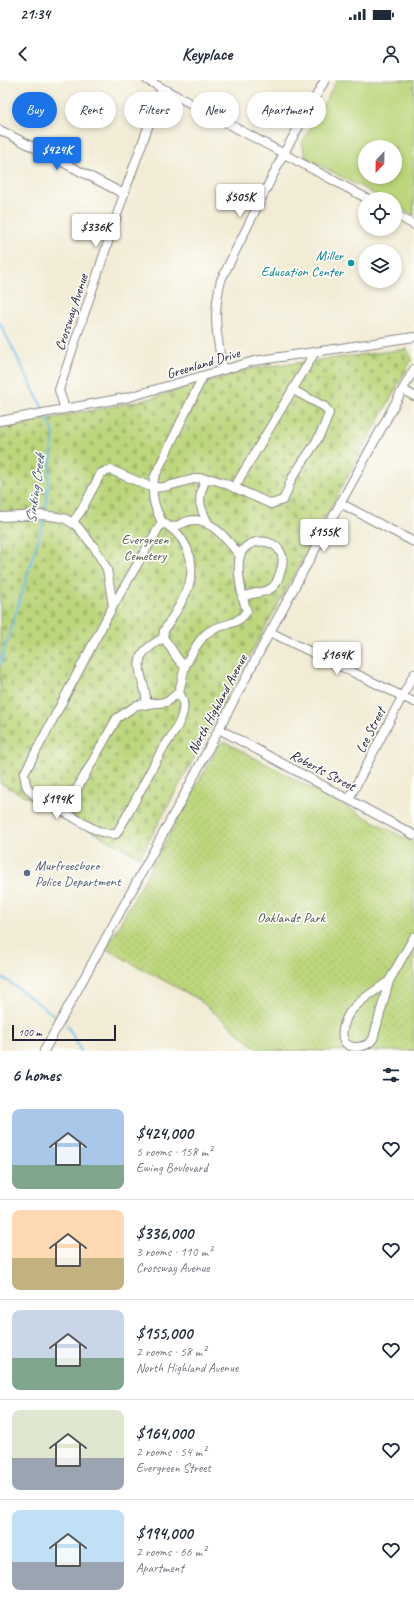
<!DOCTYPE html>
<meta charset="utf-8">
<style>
:root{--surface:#fff;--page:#f6f6f7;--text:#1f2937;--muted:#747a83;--line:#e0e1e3;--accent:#1a73e8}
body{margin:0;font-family:Caveat,sans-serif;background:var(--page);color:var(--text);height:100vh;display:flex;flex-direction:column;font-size:15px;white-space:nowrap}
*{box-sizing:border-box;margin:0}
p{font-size:13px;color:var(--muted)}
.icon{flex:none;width:22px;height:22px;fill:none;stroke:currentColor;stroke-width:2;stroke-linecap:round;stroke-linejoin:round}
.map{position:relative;height:971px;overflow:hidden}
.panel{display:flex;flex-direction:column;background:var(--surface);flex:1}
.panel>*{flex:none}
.banner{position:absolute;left:12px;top:12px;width:390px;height:36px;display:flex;gap:8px}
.needle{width:26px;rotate:202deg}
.buttons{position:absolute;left:358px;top:60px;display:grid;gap:8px}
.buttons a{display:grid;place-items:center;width:44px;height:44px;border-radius:50%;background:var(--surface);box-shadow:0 2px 6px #0003;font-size:20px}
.scale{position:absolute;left:12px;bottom:10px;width:104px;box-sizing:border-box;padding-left:4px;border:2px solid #22223b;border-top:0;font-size:11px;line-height:14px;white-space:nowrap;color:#22223b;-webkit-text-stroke:3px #fdfcf7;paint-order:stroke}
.price{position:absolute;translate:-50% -34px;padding:0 9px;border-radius:4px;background:#fff;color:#222;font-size:13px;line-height:26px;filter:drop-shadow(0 1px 2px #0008)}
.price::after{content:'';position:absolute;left:50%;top:24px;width:12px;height:9px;margin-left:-6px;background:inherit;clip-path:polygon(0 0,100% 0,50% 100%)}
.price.active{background:var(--accent);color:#fff}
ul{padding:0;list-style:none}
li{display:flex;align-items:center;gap:12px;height:100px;padding:0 12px}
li+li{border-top:1px solid var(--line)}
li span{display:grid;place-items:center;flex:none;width:112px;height:80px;border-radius:8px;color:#555}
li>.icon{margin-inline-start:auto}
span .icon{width:48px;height:48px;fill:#fffc;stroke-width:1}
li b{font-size:17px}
h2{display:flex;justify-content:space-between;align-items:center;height:48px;padding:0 12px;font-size:17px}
.tag{padding:0 14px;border-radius:18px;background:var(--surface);box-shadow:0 2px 6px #0003;font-size:14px;line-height:36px}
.tag.active{background:var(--accent);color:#fff}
.status{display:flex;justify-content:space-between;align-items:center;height:28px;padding:0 20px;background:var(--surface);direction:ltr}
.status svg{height:11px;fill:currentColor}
header{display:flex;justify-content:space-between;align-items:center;height:52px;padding:0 12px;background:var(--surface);font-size:18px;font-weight:700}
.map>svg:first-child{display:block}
.grass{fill:#bcd67c;stroke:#6f7c5c;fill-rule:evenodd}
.cemetery{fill:url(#cemetery-stones);stroke:#6f7c5c}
.park{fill:url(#park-dots);stroke:#6f7c5c}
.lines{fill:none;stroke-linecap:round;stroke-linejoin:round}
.stream{stroke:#6ebfe9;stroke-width:2}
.minor-casing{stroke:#8a8788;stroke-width:10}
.minor{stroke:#fff;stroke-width:8}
.culture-dot{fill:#0f9aa8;stroke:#fdfcf7;stroke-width:1.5}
.service-dot{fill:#5c6f8a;stroke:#fdfcf7;stroke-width:1.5}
.labels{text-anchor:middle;stroke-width:3.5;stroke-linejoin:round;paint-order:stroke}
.culture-label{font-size:14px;fill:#0d838f;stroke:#fdfcf7;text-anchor:end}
.street-label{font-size:14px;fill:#22223b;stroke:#fdfcf7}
.park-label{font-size:14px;fill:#50584e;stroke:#fdfcf7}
.service-label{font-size:14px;fill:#4e5e75;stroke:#fdfcf7;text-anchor:start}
.water-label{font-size:15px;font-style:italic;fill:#3d5978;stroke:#fdfcf7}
</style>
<div class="status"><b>21:34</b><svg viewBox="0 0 49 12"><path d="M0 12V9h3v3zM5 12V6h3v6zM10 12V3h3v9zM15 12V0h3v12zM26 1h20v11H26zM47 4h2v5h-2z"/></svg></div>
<header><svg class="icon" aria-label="back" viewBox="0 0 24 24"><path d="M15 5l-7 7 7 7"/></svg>Keyplace<svg class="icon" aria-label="person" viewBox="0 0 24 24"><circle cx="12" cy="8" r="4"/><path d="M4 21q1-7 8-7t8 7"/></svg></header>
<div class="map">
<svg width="414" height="971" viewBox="0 0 414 971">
<defs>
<pattern id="cemetery-stones" width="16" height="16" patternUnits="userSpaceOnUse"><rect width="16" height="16" fill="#bcd67c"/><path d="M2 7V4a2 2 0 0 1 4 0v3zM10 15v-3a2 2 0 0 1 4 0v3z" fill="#a1b76c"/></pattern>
<pattern id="park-dots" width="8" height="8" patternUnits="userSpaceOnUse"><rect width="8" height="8" fill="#bcd67c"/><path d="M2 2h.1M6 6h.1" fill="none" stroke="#a1b76c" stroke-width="1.8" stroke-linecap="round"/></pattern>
</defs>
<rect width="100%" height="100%" fill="#fdfcf7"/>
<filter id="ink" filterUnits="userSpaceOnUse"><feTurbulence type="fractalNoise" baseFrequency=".025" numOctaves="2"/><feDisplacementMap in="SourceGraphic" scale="8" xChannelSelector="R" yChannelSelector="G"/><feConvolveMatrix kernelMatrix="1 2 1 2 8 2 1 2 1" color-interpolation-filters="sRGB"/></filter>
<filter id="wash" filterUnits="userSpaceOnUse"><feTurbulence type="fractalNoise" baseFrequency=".012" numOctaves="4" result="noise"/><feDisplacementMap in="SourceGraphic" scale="16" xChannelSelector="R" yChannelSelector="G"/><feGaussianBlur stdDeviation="0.9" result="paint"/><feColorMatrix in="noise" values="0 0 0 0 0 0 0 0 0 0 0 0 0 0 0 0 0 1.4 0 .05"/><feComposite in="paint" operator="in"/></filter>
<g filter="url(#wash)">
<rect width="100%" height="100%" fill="#f2ecd5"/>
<path class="grass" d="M337,0H414V136L395,125V119H384L306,78L302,63ZM365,67H395V97H365Z"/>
<path class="cemetery" d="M407,269L412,279L140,777L0,703V348L146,320L249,289Z"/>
<path class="park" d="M225,662L414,763V971H260L198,919L106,869L220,663Z"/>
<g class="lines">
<g class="stream">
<path d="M0,243L44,331"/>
<path d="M45,433L54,353L46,335"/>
<path d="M0,585L45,437"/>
<path d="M0,897L8,901L54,935"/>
<path d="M67,945L81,971"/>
</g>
</g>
</g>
<g filter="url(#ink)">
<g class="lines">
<defs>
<g id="minor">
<path d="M147,0L368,119"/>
<path d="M0,50L124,114"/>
<path d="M395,134L414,145"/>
<path d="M223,290C217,257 212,234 221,200L284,73L325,0"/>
<path d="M203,296L154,398L153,408L164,407L198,398L210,399"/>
<path d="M403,310L414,316"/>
<path d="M65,329L59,310L124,114L162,8"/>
<path d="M0,341L129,317L254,281L414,257"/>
<path d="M234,408L315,272"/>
<path d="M340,423L414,462"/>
<path d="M0,437L42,435L64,438L77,446L94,467L107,489L113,526L24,694C25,698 25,703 27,707C35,719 51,725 64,732L117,638L137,625L167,622L179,612L185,586C175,580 172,566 163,558C138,573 135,578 144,607C146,614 147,618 146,625"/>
<path d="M72,443L81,431L101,393L111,390L153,408C152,421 156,431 162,442"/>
<path d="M209,445C199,426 197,420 205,401L211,399L224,403L271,424L283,420C288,412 289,402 294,395C308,373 321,359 329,333L325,327L293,310"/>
<path d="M172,447C180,446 185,440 195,440C212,439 231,464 240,476"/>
<path d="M113,526L162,442C185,454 197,480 189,505C184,521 172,537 164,551L163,558"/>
<path d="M270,552L414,622"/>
<path d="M185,586C191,576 197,561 206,554C220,542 236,548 247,531C242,518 236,489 240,476C247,452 294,458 280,493C278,498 277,504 273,507C264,515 252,511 242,518"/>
<path d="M219,649L414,755"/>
<path d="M349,719L414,594"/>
<path d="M64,732C80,740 97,755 116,754C133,727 146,698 162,670C169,659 179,648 182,635C185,627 183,619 179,612"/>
<path d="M389,901L373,959C368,967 350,971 344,961C340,953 345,939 350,932C360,919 377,910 389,901Z"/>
<path d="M389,901L414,857"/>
<path d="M44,971L182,719L270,552L414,289"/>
</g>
</defs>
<use href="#minor" class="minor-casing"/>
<use href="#minor" class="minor"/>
</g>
</g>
<circle class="culture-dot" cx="351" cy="183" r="4"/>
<circle class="service-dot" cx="27" cy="793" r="4"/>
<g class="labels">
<g class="culture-label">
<text x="343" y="180">Miller<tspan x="343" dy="16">Education Center</tspan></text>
</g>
<g class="street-label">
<text transform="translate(71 232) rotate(-72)" y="5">Crossway Avenue</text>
<text transform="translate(203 283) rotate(-17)" y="5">Greenland Drive</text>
<text transform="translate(217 624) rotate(-62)" y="5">North Highland Avenue</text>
<text transform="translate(370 650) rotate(-63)" y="5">Lee Street</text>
<text transform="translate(323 690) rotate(28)" y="5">Roberts Street</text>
</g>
<g class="park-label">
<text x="145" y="464">Evergreen<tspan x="145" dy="16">Cemetery</tspan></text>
<text x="291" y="842">Oaklands Park</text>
</g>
<g class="service-label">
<text x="35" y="790">Murfreesboro<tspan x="35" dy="16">Police Department</tspan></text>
</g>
<g class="water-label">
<text transform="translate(35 409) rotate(-82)" y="5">Sinking Creek</text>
</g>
</g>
</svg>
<div class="buttons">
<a><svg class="needle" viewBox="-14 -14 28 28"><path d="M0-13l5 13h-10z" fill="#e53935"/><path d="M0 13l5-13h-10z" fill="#747a83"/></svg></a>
<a><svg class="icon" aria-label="locate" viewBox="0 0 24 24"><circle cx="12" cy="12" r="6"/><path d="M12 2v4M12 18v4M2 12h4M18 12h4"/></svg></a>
<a><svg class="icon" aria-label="layers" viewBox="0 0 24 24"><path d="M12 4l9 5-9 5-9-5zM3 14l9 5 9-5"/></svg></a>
</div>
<div class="scale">100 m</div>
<b class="price active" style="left:57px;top:91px">$424K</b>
<b class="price" style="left:240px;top:138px">$505K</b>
<b class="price" style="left:96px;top:168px">$336K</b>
<b class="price" style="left:324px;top:473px">$155K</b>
<b class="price" style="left:337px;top:596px">$164K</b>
<b class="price" style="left:57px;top:740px">$194K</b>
<div class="banner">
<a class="tag active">Buy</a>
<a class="tag">Rent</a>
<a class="tag">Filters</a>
<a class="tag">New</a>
<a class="tag">Apartment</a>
</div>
</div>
<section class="panel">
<h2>6 homes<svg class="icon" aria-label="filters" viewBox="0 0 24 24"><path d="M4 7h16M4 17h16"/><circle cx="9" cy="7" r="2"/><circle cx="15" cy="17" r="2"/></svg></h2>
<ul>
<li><span style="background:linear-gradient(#a9c7e8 70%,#7fa58c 0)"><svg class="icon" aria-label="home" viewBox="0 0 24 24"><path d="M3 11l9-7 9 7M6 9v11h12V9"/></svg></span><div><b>$424,000</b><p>5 rooms · 158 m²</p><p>Ewing Boulevard</p></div><svg class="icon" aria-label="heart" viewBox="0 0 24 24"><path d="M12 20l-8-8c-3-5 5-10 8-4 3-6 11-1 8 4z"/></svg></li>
<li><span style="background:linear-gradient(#ffd9b3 60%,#c2b280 0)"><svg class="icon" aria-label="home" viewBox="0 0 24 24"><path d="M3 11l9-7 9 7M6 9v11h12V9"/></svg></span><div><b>$336,000</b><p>3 rooms · 110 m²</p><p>Crossway Avenue</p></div><svg class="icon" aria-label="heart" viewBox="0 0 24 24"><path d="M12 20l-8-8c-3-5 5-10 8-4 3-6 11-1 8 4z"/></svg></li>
<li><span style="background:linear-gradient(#c9d6e8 60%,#7fa58c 0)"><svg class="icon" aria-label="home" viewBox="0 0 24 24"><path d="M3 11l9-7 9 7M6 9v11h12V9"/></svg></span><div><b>$155,000</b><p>2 rooms · 58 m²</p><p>North Highland Avenue</p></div><svg class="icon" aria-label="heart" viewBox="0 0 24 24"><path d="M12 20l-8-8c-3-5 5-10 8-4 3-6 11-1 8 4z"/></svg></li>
<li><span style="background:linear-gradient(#dfe7d0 60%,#9aa5b1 0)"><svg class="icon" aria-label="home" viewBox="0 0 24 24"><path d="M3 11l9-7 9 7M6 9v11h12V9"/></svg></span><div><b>$164,000</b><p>2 rooms · 54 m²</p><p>Evergreen Street</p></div><svg class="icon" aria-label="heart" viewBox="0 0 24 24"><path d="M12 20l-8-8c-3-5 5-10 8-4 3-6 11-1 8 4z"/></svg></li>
<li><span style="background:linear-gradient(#bfe0f5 65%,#9aa5b1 0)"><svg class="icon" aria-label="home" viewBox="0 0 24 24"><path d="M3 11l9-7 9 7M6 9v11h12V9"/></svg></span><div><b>$194,000</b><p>2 rooms · 66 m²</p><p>Apartment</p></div><svg class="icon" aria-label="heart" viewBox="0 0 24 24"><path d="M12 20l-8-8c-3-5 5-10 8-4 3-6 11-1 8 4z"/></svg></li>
</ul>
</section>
